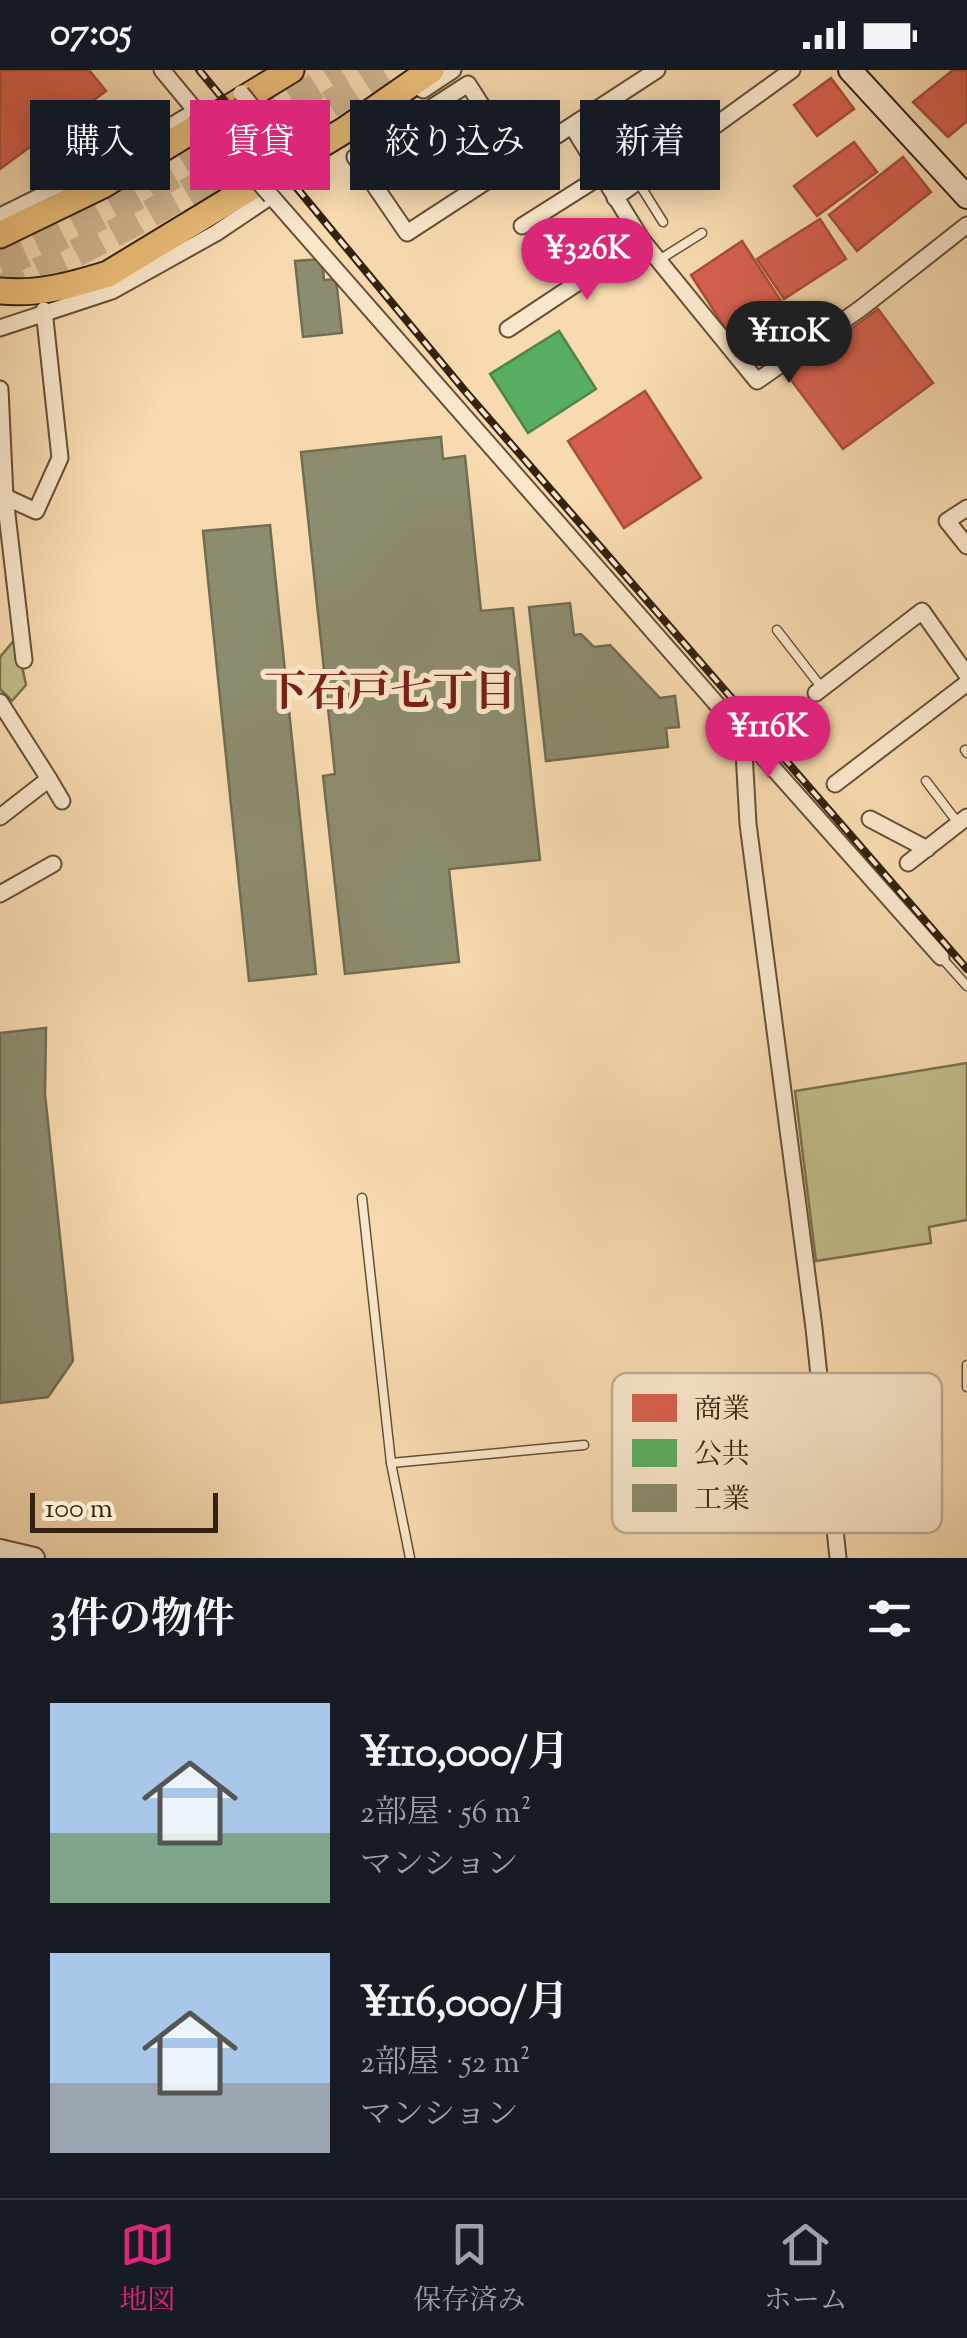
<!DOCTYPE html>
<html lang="ja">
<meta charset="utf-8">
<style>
:root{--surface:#171b24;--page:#242831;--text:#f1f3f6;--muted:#9ea1a6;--line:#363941;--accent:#db2777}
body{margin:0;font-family:"Sorts Mill Goudy","Noto Serif JP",serif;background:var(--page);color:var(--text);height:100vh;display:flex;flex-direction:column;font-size:38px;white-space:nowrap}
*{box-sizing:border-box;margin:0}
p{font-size:32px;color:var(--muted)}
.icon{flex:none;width:55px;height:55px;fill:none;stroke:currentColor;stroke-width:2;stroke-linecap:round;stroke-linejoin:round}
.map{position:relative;height:1488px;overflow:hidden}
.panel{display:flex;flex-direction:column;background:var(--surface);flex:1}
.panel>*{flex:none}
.top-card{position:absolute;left:30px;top:30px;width:908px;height:90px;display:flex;gap:20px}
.scale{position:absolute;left:30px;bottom:25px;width:188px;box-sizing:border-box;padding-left:10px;border:5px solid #35210f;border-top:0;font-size:28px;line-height:35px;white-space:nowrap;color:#35210f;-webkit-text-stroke:8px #fae7cb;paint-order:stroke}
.price{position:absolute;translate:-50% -85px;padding:0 22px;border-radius:35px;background:var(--accent);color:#fff;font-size:32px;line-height:65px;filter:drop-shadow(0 2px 5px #0008)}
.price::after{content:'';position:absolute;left:50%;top:60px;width:30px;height:22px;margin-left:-15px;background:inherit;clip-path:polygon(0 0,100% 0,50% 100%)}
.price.current{background:#222;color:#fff}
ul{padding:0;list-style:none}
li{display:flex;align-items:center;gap:30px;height:250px;padding:0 50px}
li span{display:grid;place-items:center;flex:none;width:280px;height:200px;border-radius:0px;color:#555}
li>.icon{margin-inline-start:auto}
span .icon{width:120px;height:120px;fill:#fffc;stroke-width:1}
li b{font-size:42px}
h2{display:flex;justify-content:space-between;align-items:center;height:120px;padding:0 50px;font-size:42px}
.tag{padding:0 35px;border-radius:0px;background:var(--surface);box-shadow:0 5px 25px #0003;font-size:35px;line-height:90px}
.tag.current{background:var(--accent);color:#fff}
.status{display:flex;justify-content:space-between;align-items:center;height:70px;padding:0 50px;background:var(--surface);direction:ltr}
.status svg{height:28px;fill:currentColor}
.tabs{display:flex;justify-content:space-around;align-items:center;height:140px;border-top:2px solid var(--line);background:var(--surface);font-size:28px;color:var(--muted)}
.tabs a{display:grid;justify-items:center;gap:5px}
.tabs .current{color:var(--accent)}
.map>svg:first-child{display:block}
.green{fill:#c1be88;stroke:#7b704c;stroke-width:2.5}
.shops{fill:#d6604d;stroke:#a64d3a;stroke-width:2.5}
.public{fill:#5aae61;stroke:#4f8448;stroke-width:2.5}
.industry{fill:#8c8c6e;stroke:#726c52;stroke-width:2.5}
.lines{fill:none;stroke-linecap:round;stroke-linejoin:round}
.motorway-tunnel{stroke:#d0b58f;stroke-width:28;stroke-dasharray:28 14;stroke-linecap:butt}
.service-casing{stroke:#664f37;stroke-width:11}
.minor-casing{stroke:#664f37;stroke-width:19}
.tertiary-casing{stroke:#664f37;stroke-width:24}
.secondary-casing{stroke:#35210f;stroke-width:26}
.primary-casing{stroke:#35210f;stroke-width:29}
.service{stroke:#fae7cb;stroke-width:8}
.minor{stroke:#fae7cb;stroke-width:15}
.tertiary{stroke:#fae7cb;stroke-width:20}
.secondary{stroke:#fae7cb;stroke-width:22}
.primary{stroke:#ecbd78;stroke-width:25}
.rail-casing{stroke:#35210f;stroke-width:8}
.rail{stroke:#fae7cb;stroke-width:4;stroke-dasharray:11;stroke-linecap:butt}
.minor-bridge-casing{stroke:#664f37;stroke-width:19;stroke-linecap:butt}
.minor-bridge{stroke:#fae7cb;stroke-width:15}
.labels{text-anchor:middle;stroke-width:10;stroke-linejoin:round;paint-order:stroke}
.neighbourhood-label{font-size:42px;font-weight:bold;fill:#7a1f14;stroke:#fae7cb}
.key{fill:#fae7cb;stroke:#bfac93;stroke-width:2.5}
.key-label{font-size:28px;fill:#35210f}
</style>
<div class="status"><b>07:05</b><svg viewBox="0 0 49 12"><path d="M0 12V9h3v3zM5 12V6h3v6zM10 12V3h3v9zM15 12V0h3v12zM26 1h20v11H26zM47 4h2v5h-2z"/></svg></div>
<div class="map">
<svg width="967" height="1488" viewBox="0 0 967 1488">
<rect width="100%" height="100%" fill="#f7daaf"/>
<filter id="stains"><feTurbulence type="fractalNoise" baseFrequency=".002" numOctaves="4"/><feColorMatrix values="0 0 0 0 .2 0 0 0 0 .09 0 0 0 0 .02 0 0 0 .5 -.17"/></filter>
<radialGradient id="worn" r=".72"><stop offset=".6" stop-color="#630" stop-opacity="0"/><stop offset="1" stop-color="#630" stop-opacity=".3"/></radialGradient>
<g class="green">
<path d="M16,568L26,615L12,631L0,619V587Z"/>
<path d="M967,993V1150L929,1157L931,1173L816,1191L795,1021Z"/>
</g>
<g class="shops">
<path d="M0,0H89L106,21L0,99Z"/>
<path d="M953,0H967V51L948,67L913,32Z"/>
<path d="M831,8L854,39L817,66L794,35Z"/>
<path d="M854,72L877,102L817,146L794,116Z"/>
<path d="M903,87L931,122L857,181L829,145Z"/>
<path d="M820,149L846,189L784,229L757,189Z"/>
<path d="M742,171L781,231L729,264L691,205Z"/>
<path d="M878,239L933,313L843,379L788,306Z"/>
<path d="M645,321L701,408L624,458L568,371Z"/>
</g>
<path class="public" d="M559,261L596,319L528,363L490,304Z"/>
<g class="industry">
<path d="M322,189L324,210L336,209L342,263L303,267L295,191Z"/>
<path d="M441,367L443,389L465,386L481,541L513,538L540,790L449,799L459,892L345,904L323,706L335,704L301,382Z"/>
<path d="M270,455L316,904L249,911L203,461Z"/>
<path d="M570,533L574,565L581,564L594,577L610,575L660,628L675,626L679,657L666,658L668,677L546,691L529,537Z"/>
<path d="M46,958L45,1024L73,1291L48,1327L0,1333V963Z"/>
</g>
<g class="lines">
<g class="motorway-tunnel">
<path d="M0,195C121,142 230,72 341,0"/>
<path d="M0,219C136,159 258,81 383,0"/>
</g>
<defs>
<g id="service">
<path d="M638,112L663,152"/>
<path d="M659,190L702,163"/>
<path d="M777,560L822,618"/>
<path d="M965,680L967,683"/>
<path d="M926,711L958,753"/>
<path d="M941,887L967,916"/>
<path d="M362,1128L391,1393L410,1488"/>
<path d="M967,1295V1317"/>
<path d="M391,1393L584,1375"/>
</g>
<g id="minor">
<path d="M423,20L453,0"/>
<path d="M572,56L642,170L757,311L860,239L967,155"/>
<path d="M517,91L468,14L355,87L407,163L657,0"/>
<path d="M615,128L792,0"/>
<path d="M0,146L120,87L196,41L162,0"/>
<path d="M522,156L601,106"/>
<path d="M0,258L112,221L216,163L271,126L743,664L748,754L814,1258L838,1488"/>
<path d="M508,259L642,170"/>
<path d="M0,319L5,427L24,590"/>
<path d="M1,425L36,441L60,388L44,240"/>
<path d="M967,438L947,451L967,476"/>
<path d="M816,623L922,541L967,605"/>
<path d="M0,632L49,709L0,747"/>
<path d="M743,664L941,887"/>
<path d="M49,709L62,731"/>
<path d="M835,714L967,613"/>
<path d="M870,749L927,779"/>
<path d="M908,793L967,747"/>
<path d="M0,824L53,794"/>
</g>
<path id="tertiary" d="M0,1480L34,1488"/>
<path id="secondary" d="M850,0L967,127"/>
<g id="primary">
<path d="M0,165L103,115L291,0"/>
<path d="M0,221C38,225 72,215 108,204L345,60L431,0"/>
</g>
</defs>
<use href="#service" class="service-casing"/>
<use href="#minor" class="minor-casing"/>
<use href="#tertiary" class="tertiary-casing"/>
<use href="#secondary" class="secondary-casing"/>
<use href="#primary" class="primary-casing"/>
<use href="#service" class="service"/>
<use href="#minor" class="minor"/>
<use href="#tertiary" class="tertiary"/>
<use href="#secondary" class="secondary"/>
<use href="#primary" class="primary"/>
<defs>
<path id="rail" d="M199,0L465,321L967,899"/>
</defs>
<use href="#rail" class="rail-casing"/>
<use href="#rail" class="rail"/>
<defs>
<g id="minor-bridge">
<path d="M241,23L303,101"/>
<path d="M196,41L271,126"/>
</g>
</defs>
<use href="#minor-bridge" class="minor-bridge-casing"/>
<use href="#minor-bridge" class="minor-bridge"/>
</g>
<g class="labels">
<g class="neighbourhood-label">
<text x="390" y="635">下石戸七丁目</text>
</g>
</g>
<rect x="612" y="1303" width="330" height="160" rx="15" class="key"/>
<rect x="632" y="1324" width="45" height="28" fill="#d6604d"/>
<rect x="632" y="1369" width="45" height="28" fill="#5aae61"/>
<rect x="632" y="1414" width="45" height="28" fill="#8c8c6e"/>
<g class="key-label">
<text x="694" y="1348">商業</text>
<text x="694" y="1393">公共</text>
<text x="694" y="1438">工業</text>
</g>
<rect width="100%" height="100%" filter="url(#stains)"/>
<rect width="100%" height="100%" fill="url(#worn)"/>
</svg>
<div class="scale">100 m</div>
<b class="price" style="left:587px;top:233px">¥326K</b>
<b class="price current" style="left:789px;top:316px">¥110K</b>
<b class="price" style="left:768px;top:711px">¥116K</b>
<div class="top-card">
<a class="tag">購入</a>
<a class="tag current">賃貸</a>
<a class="tag">絞り込み</a>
<a class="tag">新着</a>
</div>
</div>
<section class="panel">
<h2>3件の物件<svg class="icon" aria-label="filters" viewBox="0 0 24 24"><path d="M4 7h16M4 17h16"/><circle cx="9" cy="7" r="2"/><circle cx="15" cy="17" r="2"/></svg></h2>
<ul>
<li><span style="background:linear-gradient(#a9c7e8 65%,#7fa58c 0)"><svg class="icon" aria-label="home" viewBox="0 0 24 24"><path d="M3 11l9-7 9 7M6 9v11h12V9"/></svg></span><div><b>¥110,000/月</b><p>2部屋 · 56 m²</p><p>マンション</p></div></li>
<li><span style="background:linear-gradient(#a9c7e8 65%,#9aa5b1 0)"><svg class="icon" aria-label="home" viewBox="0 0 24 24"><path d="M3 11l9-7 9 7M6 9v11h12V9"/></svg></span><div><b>¥116,000/月</b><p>2部屋 · 52 m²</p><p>マンション</p></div></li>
</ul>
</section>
<nav class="tabs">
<a class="current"><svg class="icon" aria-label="map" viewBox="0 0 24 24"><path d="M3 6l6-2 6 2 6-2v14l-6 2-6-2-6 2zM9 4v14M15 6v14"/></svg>地図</a>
<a><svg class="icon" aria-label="saved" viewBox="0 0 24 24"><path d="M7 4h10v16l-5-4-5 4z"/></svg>保存済み</a>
<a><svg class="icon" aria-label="home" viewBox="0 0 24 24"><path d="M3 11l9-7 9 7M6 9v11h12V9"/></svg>ホーム</a>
</nav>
